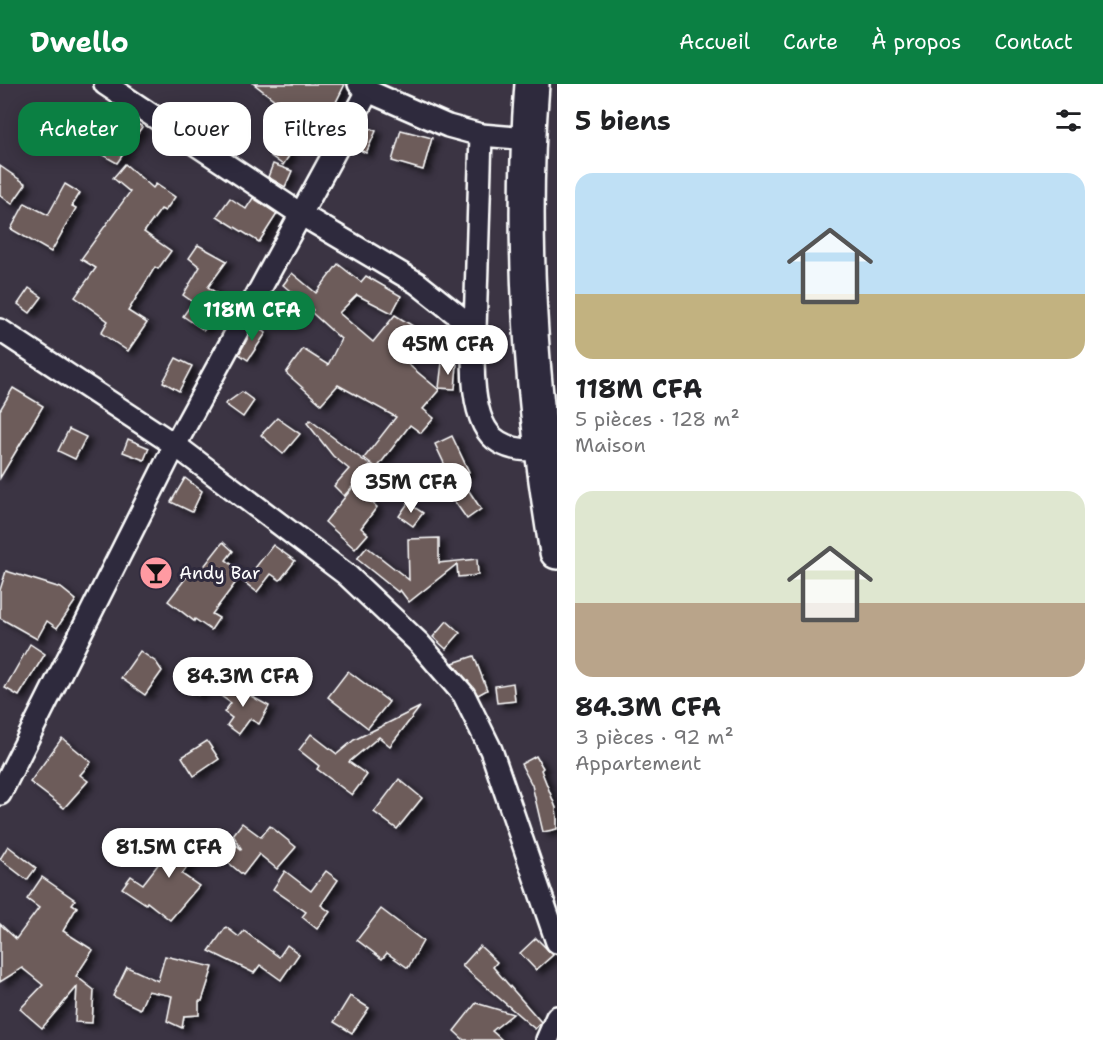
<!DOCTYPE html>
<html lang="fr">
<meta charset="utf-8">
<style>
:root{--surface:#fff;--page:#f2f2f2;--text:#202124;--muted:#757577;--accent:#0b8043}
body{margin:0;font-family:"Shantell Sans",sans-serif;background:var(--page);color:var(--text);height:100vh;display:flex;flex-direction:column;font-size:22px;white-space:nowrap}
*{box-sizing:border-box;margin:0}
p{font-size:20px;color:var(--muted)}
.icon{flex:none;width:33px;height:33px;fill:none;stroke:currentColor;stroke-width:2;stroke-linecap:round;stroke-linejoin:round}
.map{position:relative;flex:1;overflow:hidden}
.sheet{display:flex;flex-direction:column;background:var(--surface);width:546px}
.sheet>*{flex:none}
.guide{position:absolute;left:18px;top:18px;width:448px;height:54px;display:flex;gap:12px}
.price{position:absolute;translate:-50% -51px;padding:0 14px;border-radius:21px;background:#fff;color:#222;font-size:20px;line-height:39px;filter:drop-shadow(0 2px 3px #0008)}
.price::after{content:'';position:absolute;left:50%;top:36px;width:18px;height:14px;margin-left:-9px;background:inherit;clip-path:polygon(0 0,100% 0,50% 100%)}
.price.active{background:var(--accent);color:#fff}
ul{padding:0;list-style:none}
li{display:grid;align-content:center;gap:12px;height:318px;padding:0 18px}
li span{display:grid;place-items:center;height:186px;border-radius:18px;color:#555}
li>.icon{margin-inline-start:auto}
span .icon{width:108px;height:108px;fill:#fffc;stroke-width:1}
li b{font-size:26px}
h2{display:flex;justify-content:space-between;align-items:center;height:72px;padding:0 18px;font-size:26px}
.chip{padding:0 21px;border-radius:18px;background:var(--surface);box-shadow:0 3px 15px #0003;font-size:21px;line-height:54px}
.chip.active{background:var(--accent);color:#fff}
header{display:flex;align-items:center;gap:36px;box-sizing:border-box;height:84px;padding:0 30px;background:var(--accent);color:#fff}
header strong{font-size:28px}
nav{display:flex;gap:33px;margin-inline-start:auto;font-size:21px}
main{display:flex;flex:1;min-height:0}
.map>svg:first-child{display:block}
.building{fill:#6d5b5a;stroke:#fff;stroke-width:1.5;filter:url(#shadow)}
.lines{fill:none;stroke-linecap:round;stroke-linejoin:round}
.minor-casing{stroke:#fff;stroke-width:26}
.primary-casing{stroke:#fff;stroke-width:38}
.minor{stroke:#2f2a3d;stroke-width:21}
.primary{stroke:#2f2a3d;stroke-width:33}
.labels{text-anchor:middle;stroke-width:6;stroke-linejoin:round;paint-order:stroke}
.poi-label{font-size:18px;fill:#fff;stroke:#2f2a3d;text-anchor:start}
</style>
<header>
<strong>Dwello</strong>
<nav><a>Accueil</a><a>Carte</a><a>À propos</a><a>Contact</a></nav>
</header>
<main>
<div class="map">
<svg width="557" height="956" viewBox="0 0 557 956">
<defs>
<filter id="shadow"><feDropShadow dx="6" dy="4" stdDeviation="3" flood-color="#0009"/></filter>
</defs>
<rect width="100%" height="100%" fill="#3b3443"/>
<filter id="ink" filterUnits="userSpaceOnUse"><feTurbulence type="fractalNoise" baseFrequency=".0167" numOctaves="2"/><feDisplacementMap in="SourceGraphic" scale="12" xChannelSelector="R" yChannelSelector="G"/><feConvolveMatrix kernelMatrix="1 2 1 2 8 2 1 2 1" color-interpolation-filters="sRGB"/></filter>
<g filter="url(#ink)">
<g class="building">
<path d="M254,0H345L330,30L315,47Z"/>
<path d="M127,32L142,43L117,79L101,70Z"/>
<path d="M364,42L376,47L366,69L352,62Z"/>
<path d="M401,46L432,54L423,86L392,77Z"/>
<path d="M279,60L291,69L283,81L271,72Z"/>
<path d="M125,80L153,104L156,100L175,113L165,127L161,125L144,148L171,167L158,185L155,183L128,227L147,239L128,267L101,249L108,237L75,213L96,184L81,175L130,108L113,94Z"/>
<path d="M273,80L292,87L285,103L268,93Z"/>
<path d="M0,82L26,100L12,120L0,111Z"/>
<path d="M65,100L80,109L72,122L76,124L51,168L11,145L25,119L48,131Z"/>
<path d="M230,114L246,125L253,114L277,130L259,158L217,132Z"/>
<path d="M198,161L227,177L208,203L216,209L208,219L220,227L204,246L183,232L193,218L183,211L200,183L189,174Z"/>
<path d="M338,180L361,198L366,192L401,212L392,229L357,211L339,229L373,258L395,231L421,247L403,276L439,306L423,325L434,334L421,349L410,341L377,384L364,374L396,333L338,301L321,320L286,289L303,265L328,281L341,255L311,228L313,226L283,201L292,189L316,209Z"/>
<path d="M29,204L42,213L30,229L18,220Z"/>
<path d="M255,241L266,249L248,276L239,270Z"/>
<path d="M176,274L192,282L179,307L163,298Z"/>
<path d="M442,278L457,280L455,305L439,304Z"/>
<path d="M13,304L43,322L0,394V326Z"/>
<path d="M242,308L254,317L243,333L225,320Z"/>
<path d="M277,334L300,350L283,370L261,351Z"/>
<path d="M310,336L371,382L344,412L334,402L349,385L333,372L307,339Z"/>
<path d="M69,345L86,353L75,375L58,367Z"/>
<path d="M452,352L469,388L452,396L435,360Z"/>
<path d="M128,355L149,364L144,376L123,368Z"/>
<path d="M185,394L202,407L192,428L171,418Z"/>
<path d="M465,401L481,425L467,435L450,411Z"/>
<path d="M353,403L377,423L361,444L368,450L355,465L325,438Z"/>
<path d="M408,419L423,429L413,442L399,432Z"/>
<path d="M439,454V479L477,475L478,491L458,493L457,480L409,518L400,506L398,508L357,475L367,463L409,496L408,455Z"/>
<path d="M223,458L233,467L226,476L243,489L212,530L219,534L211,546L195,535L194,537L168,517L192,486L198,490Z"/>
<path d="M273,461L295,477L280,496L271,490L257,508L244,498Z"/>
<path d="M6,487L61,504L76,516L57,544L47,537L37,555L0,534V506Z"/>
<path d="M447,537L460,549L446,565L433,553Z"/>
<path d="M30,560L45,570L19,612L5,604Z"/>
<path d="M140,567L156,578L162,587L145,611L121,594Z"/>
<path d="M474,572L487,606L478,611L453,579Z"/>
<path d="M192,583L209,594L198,611L181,600Z"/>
<path d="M348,587L389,618L368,644L328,613Z"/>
<path d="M513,599L515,617L497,619L495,602Z"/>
<path d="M229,600L269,622L259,640L250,635L239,650L227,641L232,634L224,628L231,619L221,612Z"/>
<path d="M420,623L390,662L379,653L349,678L367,691L352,711L317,685L319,682L299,666L311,650L337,670L354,656Z"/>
<path d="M62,654L91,678L80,691L88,697L64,724L30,698Z"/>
<path d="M207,657L219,675L194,692L182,673Z"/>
<path d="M536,672L543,684L541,686L556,724L557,735V745L543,748L532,701L521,680Z"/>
<path d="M399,695L422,714L397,745L374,728Z"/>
<path d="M242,739L261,753L270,742L296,763L277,785L259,770L243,791L218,770L229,755L242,766L233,751Z"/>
<path d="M184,747L204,761L182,790L199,802L170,836L147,818L146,820L122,804L131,792L143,800Z"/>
<path d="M8,762L36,784L27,796L0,775Z"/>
<path d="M285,787L311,807L326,787L338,796L321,821L330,828L317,845L302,833L306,828L273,805Z"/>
<path d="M42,793L75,816L72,820L77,823L63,847L93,866L76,892L94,906L92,939L75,938L77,903L42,944L20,925L43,901L22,884L0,898V840L16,855L39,824L27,815Z"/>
<path d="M381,825L423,857L408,884L387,869L382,875L357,856Z"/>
<path d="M226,843L239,853L244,847L279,873L287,861L299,870L281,896L260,881L254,889L209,867Z"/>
<path d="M536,854L553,871L536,886L520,869Z"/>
<path d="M480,862L497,878L493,883L541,938L535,945L462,882Z"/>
<path d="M165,872L213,883L202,917H199V931L184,932L182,944L167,937L172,912L148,907L140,925L113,912L127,883L158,897Z"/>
<path d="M350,912L369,924L352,949L334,938Z"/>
<path d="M476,919L513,930L492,947L502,956H464L454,947Z"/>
</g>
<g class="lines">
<defs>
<g id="minor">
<path d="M105,0L302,131L417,199L475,245C472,274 469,341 499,358C512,366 526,366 540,366"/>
<path d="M368,7L448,42L481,51L528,55"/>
<path d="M475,245L481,51"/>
<path d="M0,246L175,361L347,491L419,559L464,611L491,666L557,858"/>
<path d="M0,710L175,361L368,7L359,0"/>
<path d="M547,956L557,933"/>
</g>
<path id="primary" d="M532,0C520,155 531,315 557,468"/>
</defs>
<use href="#minor" class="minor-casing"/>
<use href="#primary" class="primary-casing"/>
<use href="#minor" class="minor"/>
<use href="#primary" class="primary"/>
</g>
</g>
<defs>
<symbol id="bar-disc" viewBox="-11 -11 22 22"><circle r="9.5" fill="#ff9aa2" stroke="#2f2a3d"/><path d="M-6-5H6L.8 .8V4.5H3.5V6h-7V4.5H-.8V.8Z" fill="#111"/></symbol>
</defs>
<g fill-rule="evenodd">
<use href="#bar-disc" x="137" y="470" width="38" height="38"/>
</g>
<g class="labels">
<g class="poi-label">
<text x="179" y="495">Andy Bar</text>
</g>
</g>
</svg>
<b class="price active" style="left:252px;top:258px">118M CFA</b>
<b class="price" style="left:448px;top:292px">45M CFA</b>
<b class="price" style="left:411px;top:430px">35M CFA</b>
<b class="price" style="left:243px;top:624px">84.3M CFA</b>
<b class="price" style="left:169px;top:795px">81.5M CFA</b>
<div class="guide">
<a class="chip active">Acheter</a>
<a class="chip">Louer</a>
<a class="chip">Filtres</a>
</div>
</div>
<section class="sheet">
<h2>5 biens<svg class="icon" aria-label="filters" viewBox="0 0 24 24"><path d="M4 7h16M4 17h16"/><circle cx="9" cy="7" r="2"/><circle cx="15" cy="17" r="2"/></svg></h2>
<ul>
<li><span style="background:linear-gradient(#bfe0f5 65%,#c2b280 0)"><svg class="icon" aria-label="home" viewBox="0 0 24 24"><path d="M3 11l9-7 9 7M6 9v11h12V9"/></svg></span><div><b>118M CFA</b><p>5 pièces · 128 m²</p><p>Maison</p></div></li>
<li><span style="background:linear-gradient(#dfe7d0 60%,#b9a48a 0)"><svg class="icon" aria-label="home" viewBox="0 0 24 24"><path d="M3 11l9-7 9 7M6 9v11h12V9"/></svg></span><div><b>84.3M CFA</b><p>3 pièces · 92 m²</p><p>Appartement</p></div></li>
</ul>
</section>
</main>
